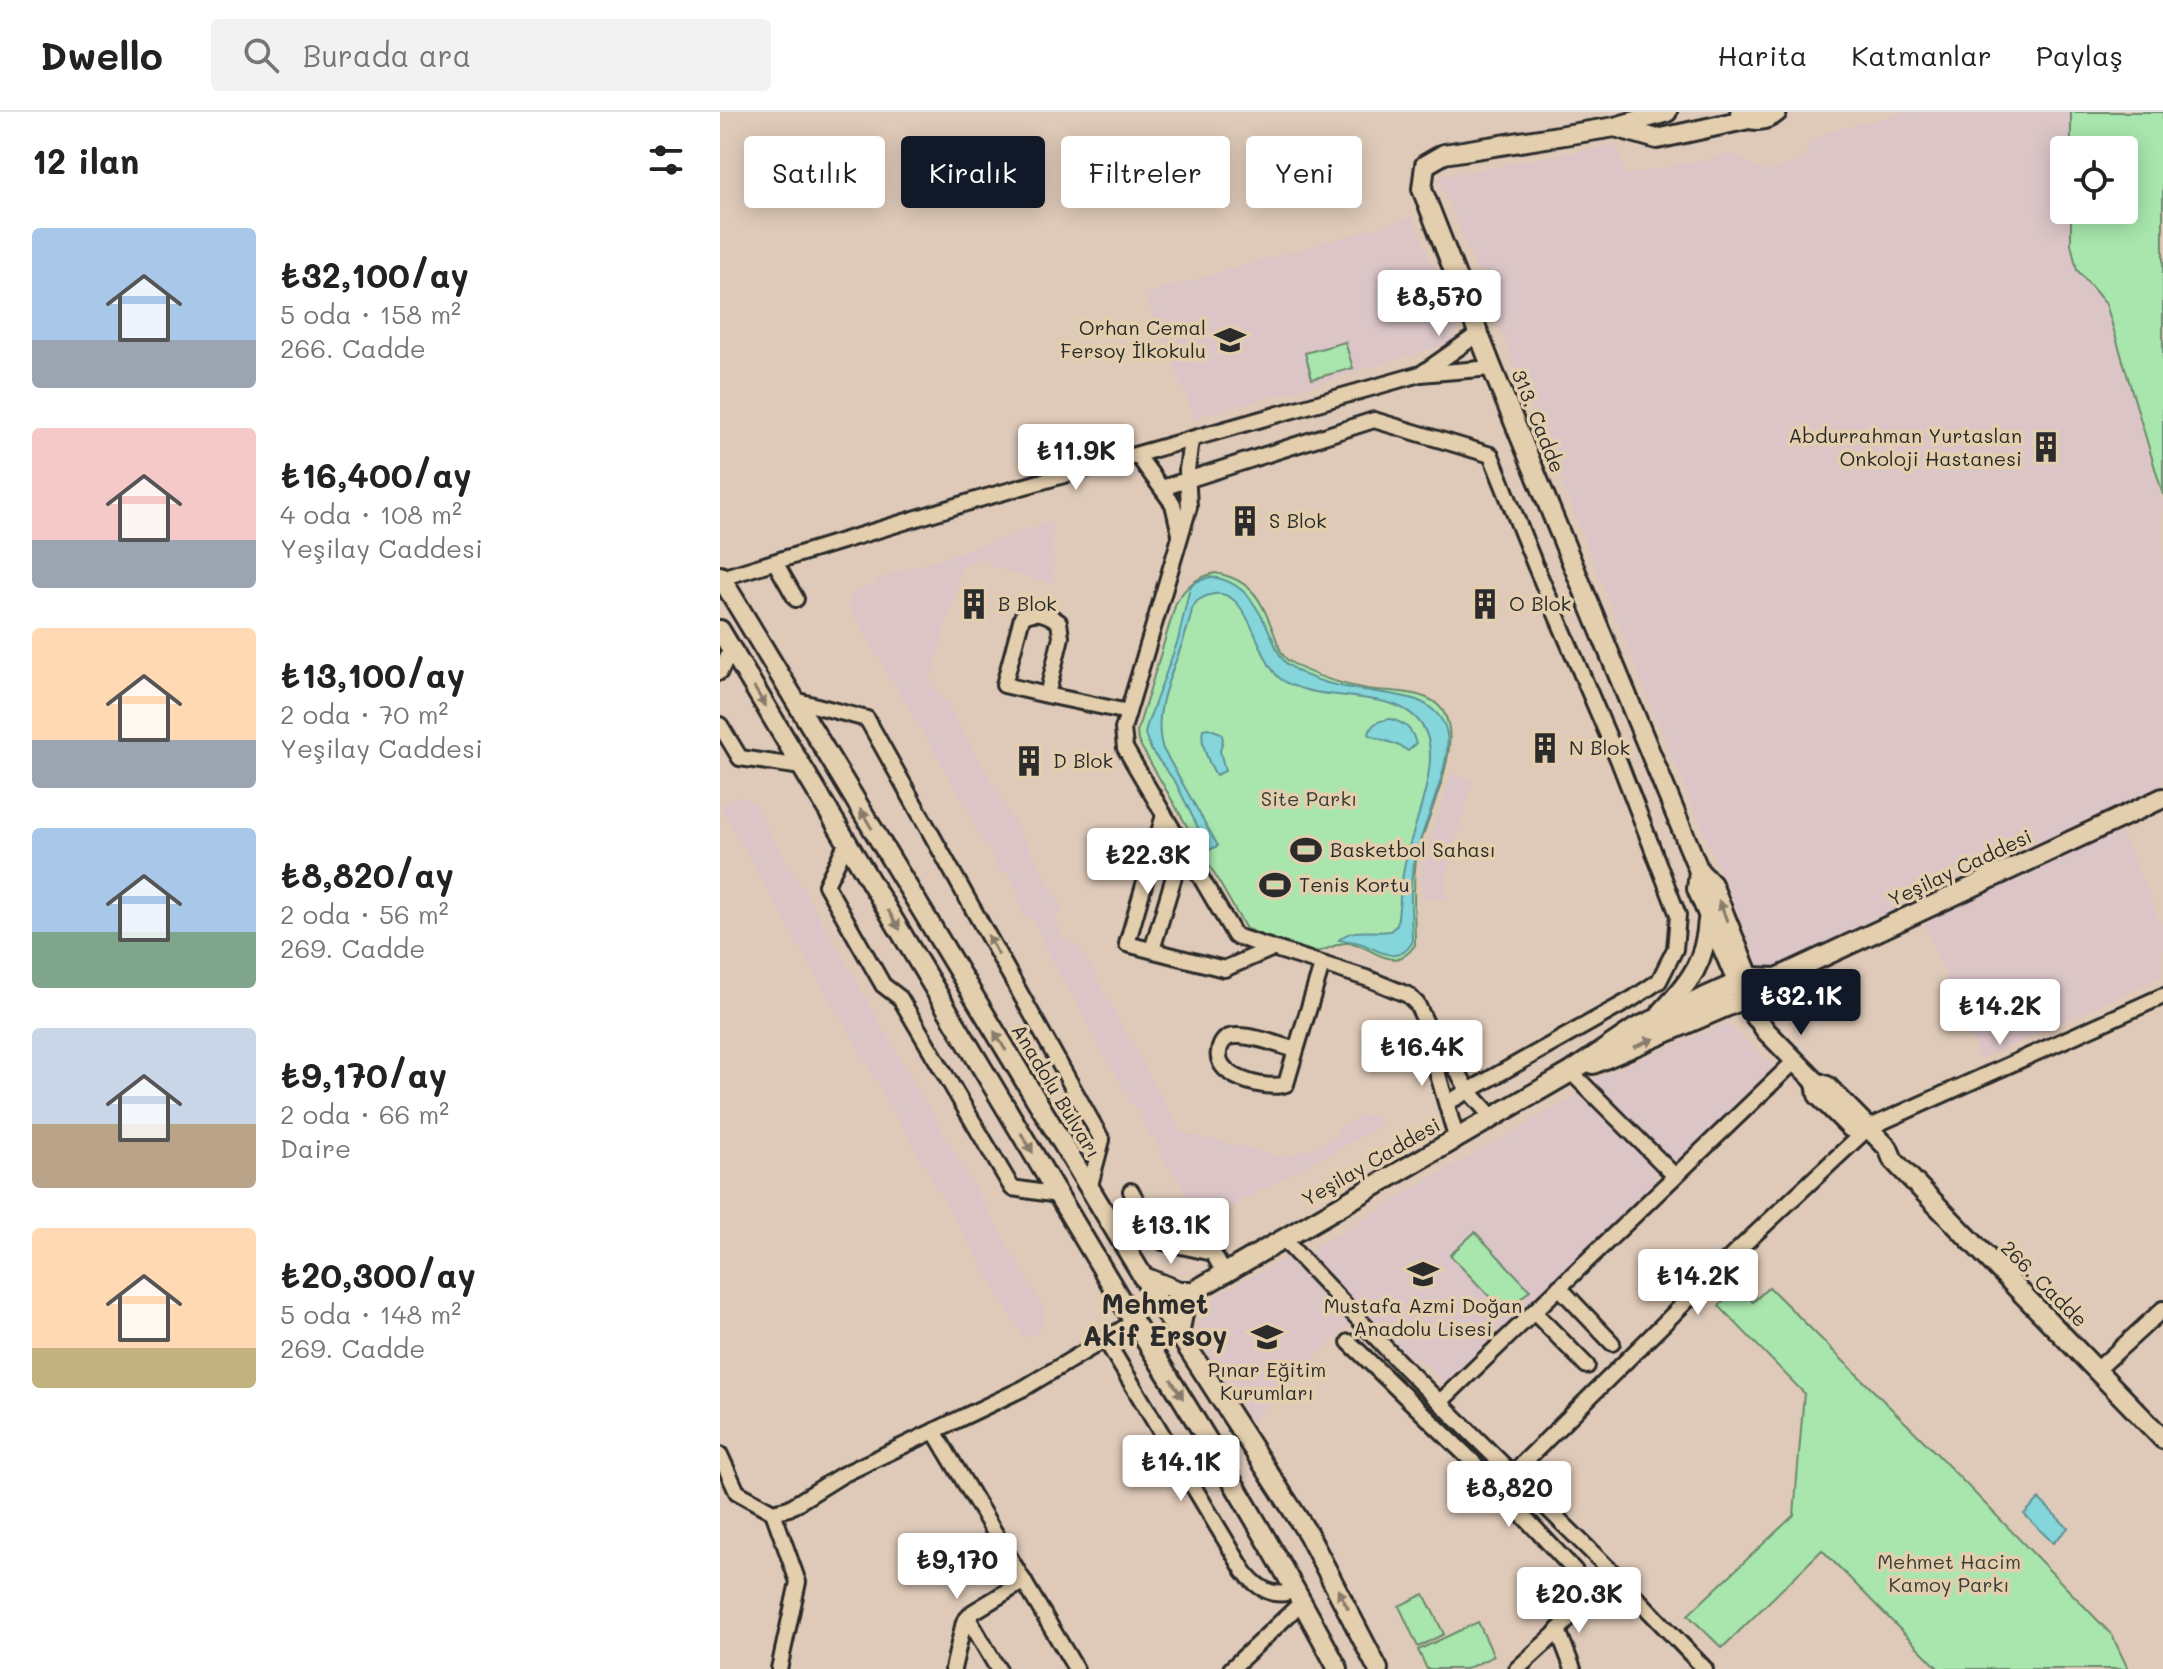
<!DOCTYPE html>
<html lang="tr">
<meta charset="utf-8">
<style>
:root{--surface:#fff;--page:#f2f2f2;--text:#222;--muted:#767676;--line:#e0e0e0;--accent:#111827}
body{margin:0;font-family:Mali,sans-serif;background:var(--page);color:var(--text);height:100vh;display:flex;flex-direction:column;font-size:30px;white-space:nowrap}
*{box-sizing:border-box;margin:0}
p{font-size:26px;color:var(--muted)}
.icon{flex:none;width:44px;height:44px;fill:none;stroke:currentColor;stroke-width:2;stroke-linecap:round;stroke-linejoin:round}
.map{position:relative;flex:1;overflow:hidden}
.side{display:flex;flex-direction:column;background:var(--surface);width:720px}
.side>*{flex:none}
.hud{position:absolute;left:24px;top:24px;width:760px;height:72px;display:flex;gap:16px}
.controls{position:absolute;left:1330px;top:24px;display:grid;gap:16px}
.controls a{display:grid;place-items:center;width:88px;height:88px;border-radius:8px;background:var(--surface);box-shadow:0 4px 20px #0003;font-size:40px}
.price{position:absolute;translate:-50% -68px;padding:0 18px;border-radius:8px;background:#fff;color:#222;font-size:26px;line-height:52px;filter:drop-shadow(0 2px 4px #0008)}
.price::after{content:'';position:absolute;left:50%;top:48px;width:24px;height:18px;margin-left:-12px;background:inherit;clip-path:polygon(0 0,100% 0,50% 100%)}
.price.current{background:var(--accent);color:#fff}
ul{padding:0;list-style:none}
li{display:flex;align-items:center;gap:24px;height:200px;padding:0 32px}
li span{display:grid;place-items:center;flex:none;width:224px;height:160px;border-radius:8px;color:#555}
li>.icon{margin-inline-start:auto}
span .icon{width:96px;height:96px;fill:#fffc;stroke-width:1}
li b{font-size:34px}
h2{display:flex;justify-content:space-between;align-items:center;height:96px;padding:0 32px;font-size:34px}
.pill{padding:0 28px;border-radius:8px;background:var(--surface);box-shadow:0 4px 20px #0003;font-size:28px;line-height:72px}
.pill.current{background:var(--accent);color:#fff}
header{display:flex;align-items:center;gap:48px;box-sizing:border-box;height:112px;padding:0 40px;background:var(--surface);border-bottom:2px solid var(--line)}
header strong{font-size:38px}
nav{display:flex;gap:44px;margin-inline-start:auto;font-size:28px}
.search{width:560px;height:72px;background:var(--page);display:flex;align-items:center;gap:20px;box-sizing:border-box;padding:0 28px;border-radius:8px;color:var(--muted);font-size:30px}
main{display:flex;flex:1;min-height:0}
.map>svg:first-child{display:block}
.built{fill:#dbc5c7}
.green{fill:#a8e6ad;stroke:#6a886c;stroke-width:2}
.water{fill:#84d6db;stroke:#609295;stroke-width:2}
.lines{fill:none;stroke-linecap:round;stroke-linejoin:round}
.minor-casing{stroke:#2b2b2b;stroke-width:20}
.major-casing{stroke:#2b2b2b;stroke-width:24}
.minor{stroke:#e3cead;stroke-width:14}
.major{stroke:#e3cead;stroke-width:18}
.oneway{fill:#877c6c}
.labels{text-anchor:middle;stroke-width:7;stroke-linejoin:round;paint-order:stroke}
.poi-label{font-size:20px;fill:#2b2b2b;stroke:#e3cead;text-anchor:start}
.street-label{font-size:20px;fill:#2b2b2b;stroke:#e3cead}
.park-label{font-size:20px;fill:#383e38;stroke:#e3cead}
.district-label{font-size:28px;font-weight:bold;fill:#2b2b2b;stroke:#e3cead}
</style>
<header>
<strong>Dwello</strong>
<div class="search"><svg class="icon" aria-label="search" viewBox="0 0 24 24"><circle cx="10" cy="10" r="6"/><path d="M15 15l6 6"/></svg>Burada ara</div>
<nav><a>Harita</a><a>Katmanlar</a><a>Paylaş</a></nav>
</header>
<main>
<section class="side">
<h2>12 ilan<svg class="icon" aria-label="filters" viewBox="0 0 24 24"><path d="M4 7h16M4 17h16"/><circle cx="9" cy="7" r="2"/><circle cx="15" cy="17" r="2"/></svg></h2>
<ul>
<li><span style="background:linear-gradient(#a9c7e8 70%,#9aa5b1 0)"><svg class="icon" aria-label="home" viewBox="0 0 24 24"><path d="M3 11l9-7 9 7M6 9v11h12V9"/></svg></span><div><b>₺32,100/ay</b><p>5 oda · 158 m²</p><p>266. Cadde</p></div></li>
<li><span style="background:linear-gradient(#f6c9c9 70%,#9aa5b1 0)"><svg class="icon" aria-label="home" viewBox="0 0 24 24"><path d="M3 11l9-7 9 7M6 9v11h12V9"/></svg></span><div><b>₺16,400/ay</b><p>4 oda · 108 m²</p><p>Yeşilay Caddesi</p></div></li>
<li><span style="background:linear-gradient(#ffd9b3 70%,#9aa5b1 0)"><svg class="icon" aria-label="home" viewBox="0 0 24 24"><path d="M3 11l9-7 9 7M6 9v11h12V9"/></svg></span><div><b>₺13,100/ay</b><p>2 oda · 70 m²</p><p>Yeşilay Caddesi</p></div></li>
<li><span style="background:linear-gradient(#a9c7e8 65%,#7fa58c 0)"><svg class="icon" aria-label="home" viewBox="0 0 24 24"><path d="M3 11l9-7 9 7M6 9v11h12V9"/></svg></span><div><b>₺8,820/ay</b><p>2 oda · 56 m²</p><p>269. Cadde</p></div></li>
<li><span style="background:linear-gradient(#c9d6e8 60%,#b9a48a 0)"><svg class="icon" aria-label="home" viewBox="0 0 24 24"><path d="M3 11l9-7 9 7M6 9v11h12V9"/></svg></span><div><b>₺9,170/ay</b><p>2 oda · 66 m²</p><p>Daire</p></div></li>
<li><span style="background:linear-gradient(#ffd9b3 75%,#c2b280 0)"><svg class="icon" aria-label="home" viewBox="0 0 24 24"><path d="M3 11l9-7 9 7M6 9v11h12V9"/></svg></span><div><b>₺20,300/ay</b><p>5 oda · 148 m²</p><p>269. Cadde</p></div></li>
</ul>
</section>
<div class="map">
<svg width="1443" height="1557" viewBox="0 0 1443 1557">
<rect width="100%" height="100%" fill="#dfcab9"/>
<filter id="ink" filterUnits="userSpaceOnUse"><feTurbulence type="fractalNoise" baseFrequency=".0125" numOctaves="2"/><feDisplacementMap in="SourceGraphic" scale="16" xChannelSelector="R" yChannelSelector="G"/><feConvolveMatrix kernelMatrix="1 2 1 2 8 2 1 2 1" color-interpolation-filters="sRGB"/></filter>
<g filter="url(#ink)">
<g class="built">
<path d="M1187,0H1351V38H1344V98H1351V132L1357,158L1386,192L1443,390V674L1043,861L951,642L719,65L898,32L905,63L1012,42L1046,60L1081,49L1090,31L1106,20Z"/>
<path d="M693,105L738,217L732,230L590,274L475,306L424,182Z"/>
<path d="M332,410L334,472L272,455V450L259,447L257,452L250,450L248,456L243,454L210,569L217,571L214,579L220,581L219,587L226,589L342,793L335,813L342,815L340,823L346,826L345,829L359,834L461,1020L568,1046L569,1042L576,1043L578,1037L589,1039L616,1024L615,1018L643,1002L655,1005L662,1014L516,1091L515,1095L488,1097L474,1092L463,1082V1077L451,1056L447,1057L438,1039L441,1036L434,1024L431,1025L417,994L414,995L364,907L359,893L340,865L311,805L305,807L297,790L301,787L288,760L281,763L267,732L265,733L248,702L250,701L128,494L129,486L138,478L157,471L156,467Z"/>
<path d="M731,662L753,669L725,764L727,789L716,785L704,786L701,765L703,749Z"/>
<path d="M19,684L33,690L325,1198L322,1216L315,1222L303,1226L0,695L11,686Z"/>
<path d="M1399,714L1443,816V864L1260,947L1202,808Z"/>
<path d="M1006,911L1057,957L956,1052L872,967Z"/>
<path d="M860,982L937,1058L933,1074L727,1274L696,1244L688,1251L585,1142L713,1065Z"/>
<path d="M568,1145L633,1208L530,1311L481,1231L477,1219L480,1205L494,1185Z"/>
</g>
<g class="green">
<path d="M1351,0H1443V383L1386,192L1357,158L1351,132V98H1404V38H1351Z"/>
<path d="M625,230L633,256L592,267L585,241Z"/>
<path d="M495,461C533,468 541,488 554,521C559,534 560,544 572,551C593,564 624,573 647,577C668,580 687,578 707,586C761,609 702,709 696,748C692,775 695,806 695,833C675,862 657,838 634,832C617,827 605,842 592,840C572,838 545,823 526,817L418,629L417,620L456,491C466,474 475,466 495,461Z"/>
<path d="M755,1120L810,1178L785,1201L730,1143Z"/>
<path d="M1018,1174L1033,1190L1049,1175L1215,1340L1392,1523L1408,1557H1219L1102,1438L1002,1536L968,1503L1074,1403L1084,1281L999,1194Z"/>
<path d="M704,1482L724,1522L698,1535L679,1494Z"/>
<path d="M758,1510L774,1544L746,1557H707L698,1538Z"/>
</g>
<g class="water">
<path d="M490,465C525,468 539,497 552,525C556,535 559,545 567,552C602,579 650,576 690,586C707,590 724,603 727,622C732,653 703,713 695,746C688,772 692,804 692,831C677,855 658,837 639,831C632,829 625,829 619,828C632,814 653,822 670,819L677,813C680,790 681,768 686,746C694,712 720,653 706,621C685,571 604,595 562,568C534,549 529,455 477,489L472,497C465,542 428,591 443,637L498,734L489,738L456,671L431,638L425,622L427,613L458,528L470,475L476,470Z"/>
<path d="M670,607C686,611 692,617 696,632L688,639C674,629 659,629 649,622C652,610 659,609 670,607Z"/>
<path d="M488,616L501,621L503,627L500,639L505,659L496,663C488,651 480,630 483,617Z"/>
<path d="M1319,1387L1348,1416L1333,1431L1304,1402Z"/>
</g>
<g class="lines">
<defs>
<g id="minor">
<path d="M701,262L758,222"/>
<path d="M471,328L467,358L469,395L403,617L405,636L515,824L649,867L688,883L697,892L711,922L710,935L736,1025"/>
<path d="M418,344L453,392L460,422"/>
<path d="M442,376L654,308L771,343L815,453L898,647L958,803L955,837L939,869L912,887L727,991"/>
<path d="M55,450L76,487"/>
<path d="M1,466L256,388L700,262L772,256"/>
<path d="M0,560L11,537"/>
<path d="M327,583L284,573L302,505C317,497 326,501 339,510L341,525L327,583L408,600"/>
<path d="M74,588L147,607L382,1028L369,1077"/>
<path d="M0,613L20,646L82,655"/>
<path d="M444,703L407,832L504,857L551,837"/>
<path d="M127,730L106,773L163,873L180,886L292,1076L338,1083"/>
<path d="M432,838L455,761L436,729"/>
<path d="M711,922L721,930L748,978L771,1004"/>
<path d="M576,938L566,972C549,979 486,965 501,933C504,927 509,924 516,924C534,923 558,933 576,938L602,853"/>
<path d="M851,960L955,1064"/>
<path d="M411,1079L436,1124L443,1130L493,1141L504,1161"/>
<path d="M563,1127L679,1250L891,1459L985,1557"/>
<path d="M839,1175L892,1231"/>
<path d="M814,1200L867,1254"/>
<path d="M385,1227L524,1459C536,1475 554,1488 575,1478"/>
<path d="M629,1230L751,1348L855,1459"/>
<path d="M1378,1257L1443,1197"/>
<path d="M720,1290L1075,949"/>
<path d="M214,1319L356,1557"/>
<path d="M0,1343L17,1380L53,1400"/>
<path d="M793,1361L1019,1137L1148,1016L1443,884"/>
<path d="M53,1400L69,1396L122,1363L304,1276L414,1210"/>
<path d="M53,1400L78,1470L59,1557"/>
<path d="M248,1506L278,1557"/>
<path d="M838,1518L853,1557"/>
<path d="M233,1557L244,1510L253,1500L304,1469"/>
<path d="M511,1557L582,1490"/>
<path d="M797,1557L834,1523L891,1459"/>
</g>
<g id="major">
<path d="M947,0L895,15L724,42L705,53L702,77L772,256L979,759L992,772L1036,882V906"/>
<path d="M1020,1C1032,11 1045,10 1057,0"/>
<path d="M895,15L937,27L1029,7"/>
<path d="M0,464L442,1196L588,1422L658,1557"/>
<path d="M0,518L414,1210C486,1323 555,1438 618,1557"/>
<path d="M979,759L977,777L1025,888L1046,919L1096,970L1107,974L1168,1036L1173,1048L1443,1327"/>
<path d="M942,900C970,870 985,851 988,808"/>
<path d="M873,952L1036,882L1057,866L1443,686"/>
<path d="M1096,970L1098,983L1131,1016"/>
<path d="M422,1164L459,1179H474"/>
<path d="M459,1223L465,1191L474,1179L851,960L916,916L1030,865L1057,866"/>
</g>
</defs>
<use href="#minor" class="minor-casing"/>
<use href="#major" class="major-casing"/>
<use href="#minor" class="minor"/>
<use href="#major" class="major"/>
</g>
<defs><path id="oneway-solid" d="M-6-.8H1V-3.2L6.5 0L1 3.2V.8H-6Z" transform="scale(2)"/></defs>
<g class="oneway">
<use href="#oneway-solid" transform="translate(40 585) rotate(59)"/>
<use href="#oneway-solid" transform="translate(146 707) rotate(-121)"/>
<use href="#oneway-solid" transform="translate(1003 799) rotate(-112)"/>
<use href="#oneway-solid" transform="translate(174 808) rotate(59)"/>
<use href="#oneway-solid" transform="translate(273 833) rotate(-119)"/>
<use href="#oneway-solid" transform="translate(280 929) rotate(-121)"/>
<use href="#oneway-solid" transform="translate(924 931) rotate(-23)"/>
<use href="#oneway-solid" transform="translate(307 1031) rotate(59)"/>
<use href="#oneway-solid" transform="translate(457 1277) rotate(58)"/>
<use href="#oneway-solid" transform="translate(623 1487) rotate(-118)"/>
</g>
</g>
<defs>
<symbol id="school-bare" viewBox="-9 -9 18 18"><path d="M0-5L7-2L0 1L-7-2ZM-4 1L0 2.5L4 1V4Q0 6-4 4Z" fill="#2b2b2b" stroke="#e3cead" stroke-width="2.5" paint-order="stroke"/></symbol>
<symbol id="building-bare" viewBox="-9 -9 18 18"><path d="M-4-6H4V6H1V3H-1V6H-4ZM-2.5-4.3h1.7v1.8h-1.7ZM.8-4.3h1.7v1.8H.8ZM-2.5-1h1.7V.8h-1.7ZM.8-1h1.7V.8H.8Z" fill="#2b2b2b" stroke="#e3cead" stroke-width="2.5" paint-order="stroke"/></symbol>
<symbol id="stadium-bare" viewBox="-9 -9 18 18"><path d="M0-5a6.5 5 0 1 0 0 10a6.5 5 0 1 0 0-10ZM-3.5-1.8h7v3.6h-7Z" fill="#2b2b2b" stroke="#e3cead" stroke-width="2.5" paint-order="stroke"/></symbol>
</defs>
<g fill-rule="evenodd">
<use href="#school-bare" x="488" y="206" width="44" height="44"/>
<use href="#building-bare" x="1304" y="313" width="44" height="44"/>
<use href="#building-bare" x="503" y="387" width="44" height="44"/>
<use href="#building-bare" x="232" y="470" width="44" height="44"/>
<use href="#building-bare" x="743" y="470" width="44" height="44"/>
<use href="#building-bare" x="803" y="614" width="44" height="44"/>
<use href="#building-bare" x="287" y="627" width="44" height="44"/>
<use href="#stadium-bare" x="564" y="716" width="44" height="44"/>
<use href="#stadium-bare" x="533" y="751" width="44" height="44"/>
<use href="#school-bare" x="681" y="1140" width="44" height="44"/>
<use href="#school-bare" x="525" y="1203" width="44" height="44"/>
</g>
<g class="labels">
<g class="poi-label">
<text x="486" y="223" text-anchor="end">Orhan Cemal<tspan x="486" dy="23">Fersoy İlkokulu</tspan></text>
<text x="1302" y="331" text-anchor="end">Abdurrahman Yurtaslan<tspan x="1302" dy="23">Onkoloji Hastanesi</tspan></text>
<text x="549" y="416">S Blok</text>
<text x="278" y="499">B Blok</text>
<text x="789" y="499">O Blok</text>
<text x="849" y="643">N Blok</text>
<text x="333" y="656">D Blok</text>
<text x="610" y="745">Basketbol Sahası</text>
<text x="579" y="780">Tenis Kortu</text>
<text x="703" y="1201" text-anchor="middle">Mustafa Azmi Doğan<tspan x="703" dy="23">Anadolu Lisesi</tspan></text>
<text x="547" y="1265" text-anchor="middle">Pınar Eğitim<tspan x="547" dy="23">Kurumları</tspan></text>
</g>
<g class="street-label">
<text transform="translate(818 309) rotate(68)" y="7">313. Cadde</text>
<text transform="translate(1240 756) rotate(-25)" y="7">Yeşilay Caddesi</text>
<text transform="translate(336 979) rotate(59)" y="7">Anadolu Bulvarı</text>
<text transform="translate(651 1050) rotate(-30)" y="7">Yeşilay Caddesi</text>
<text transform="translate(1324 1172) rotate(45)" y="7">266. Cadde</text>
</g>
<g class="park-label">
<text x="589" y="694">Site Parkı</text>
<text x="1229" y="1457">Mehmet Hacim<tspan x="1229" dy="23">Kamoy Parkı</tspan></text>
</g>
<g class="district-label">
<text x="435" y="1202">Mehmet<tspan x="435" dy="32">Akif Ersoy</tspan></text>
</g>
</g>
</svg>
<div class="controls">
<a><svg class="icon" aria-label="locate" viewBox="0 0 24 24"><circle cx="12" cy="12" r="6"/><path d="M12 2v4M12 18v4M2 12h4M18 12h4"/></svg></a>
</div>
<b class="price" style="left:719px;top:226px">₺8,570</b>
<b class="price" style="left:356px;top:380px">₺11.9K</b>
<b class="price" style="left:428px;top:784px">₺22.3K</b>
<b class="price current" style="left:1081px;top:925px">₺32.1K</b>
<b class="price" style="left:1280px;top:935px">₺14.2K</b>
<b class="price" style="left:702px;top:976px">₺16.4K</b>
<b class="price" style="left:451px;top:1154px">₺13.1K</b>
<b class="price" style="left:978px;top:1205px">₺14.2K</b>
<b class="price" style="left:461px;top:1391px">₺14.1K</b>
<b class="price" style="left:789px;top:1417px">₺8,820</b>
<b class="price" style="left:237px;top:1489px">₺9,170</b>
<b class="price" style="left:859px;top:1523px">₺20.3K</b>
<div class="hud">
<a class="pill">Satılık</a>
<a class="pill current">Kiralık</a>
<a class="pill">Filtreler</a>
<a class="pill">Yeni</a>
</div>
</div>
</main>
